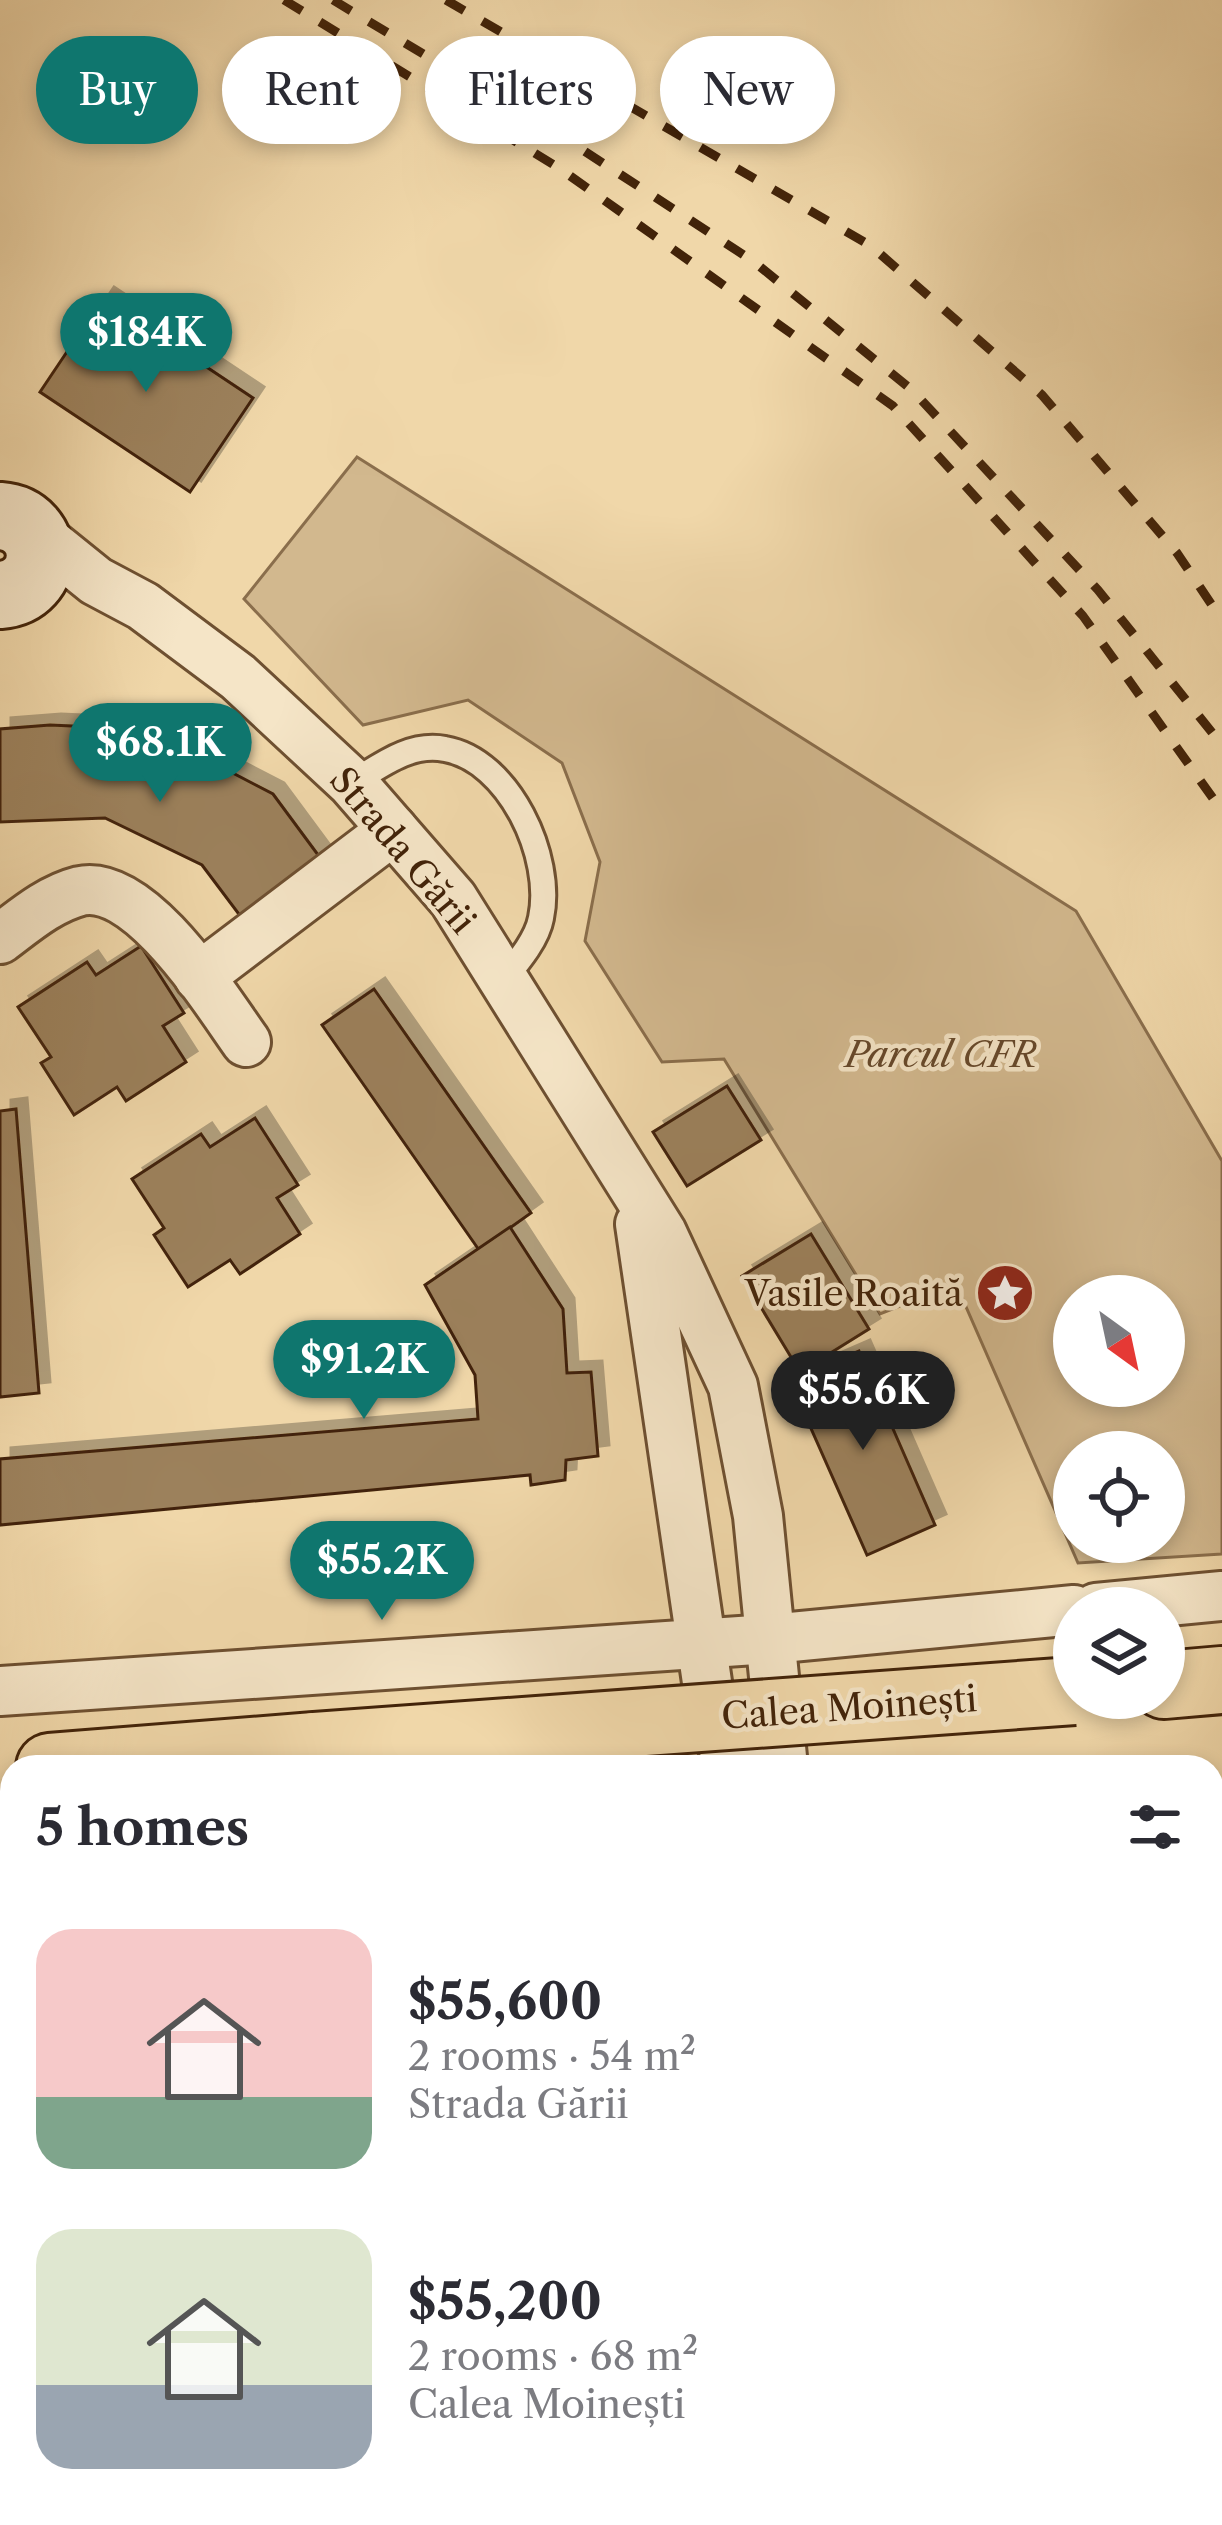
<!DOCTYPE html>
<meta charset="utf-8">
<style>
:root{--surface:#fff;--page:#f2f2f3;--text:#2b2b33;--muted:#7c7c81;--accent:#0f766e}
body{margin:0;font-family:"Libre Caslon Text",serif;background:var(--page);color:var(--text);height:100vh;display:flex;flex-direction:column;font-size:45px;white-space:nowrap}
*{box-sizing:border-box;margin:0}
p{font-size:39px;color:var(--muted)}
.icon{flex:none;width:66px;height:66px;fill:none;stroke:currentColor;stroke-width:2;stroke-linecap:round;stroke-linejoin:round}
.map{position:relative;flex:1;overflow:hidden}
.details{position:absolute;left:0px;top:1755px;width:1224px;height:771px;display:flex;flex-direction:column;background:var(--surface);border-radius:36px 36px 0 0;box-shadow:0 6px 18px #0003}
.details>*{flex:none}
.hud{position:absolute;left:36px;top:36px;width:1152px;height:108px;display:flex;gap:24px}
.needle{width:78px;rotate:147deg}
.buttons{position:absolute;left:1053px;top:1275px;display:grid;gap:24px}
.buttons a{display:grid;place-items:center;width:132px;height:132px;border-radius:50%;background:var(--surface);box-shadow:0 6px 18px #0003;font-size:60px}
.price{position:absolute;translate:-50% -102px;padding:0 27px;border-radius:42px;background:var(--accent);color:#fff;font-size:39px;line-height:78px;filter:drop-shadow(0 3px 6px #0008)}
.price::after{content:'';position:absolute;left:50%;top:72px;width:36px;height:27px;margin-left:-18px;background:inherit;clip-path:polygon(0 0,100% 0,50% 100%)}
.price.on{background:#222;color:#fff}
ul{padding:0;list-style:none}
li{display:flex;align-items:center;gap:36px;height:300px;padding:0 36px}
li span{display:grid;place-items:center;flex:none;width:336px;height:240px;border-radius:36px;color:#555}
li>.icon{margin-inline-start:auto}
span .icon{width:144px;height:144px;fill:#fffc;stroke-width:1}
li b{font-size:51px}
h2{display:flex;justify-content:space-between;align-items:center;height:144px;padding:0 36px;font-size:51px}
.chip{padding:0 42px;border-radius:54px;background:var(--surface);box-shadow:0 6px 18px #0003;font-size:42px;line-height:108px}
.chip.on{background:var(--accent);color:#fff}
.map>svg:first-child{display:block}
.green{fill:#d2b88e;stroke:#8a6e4c;stroke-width:3;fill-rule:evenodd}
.building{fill:#9c815c;stroke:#422309;stroke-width:3;filter:url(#shadow)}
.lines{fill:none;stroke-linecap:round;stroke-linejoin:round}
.lane-casing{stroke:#6e5031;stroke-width:30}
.street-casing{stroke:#6e5031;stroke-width:54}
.secondary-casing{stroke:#422309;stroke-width:72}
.primary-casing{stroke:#422309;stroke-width:72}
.lane{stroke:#f5e5c7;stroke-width:24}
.street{stroke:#f5e5c7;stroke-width:48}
.secondary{stroke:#f5e5c7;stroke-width:66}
.primary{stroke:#f0d7a9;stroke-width:66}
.rail{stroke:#422309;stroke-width:9;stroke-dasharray:21 21;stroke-linecap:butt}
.primary-bridge-casing{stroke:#422309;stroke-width:72;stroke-linecap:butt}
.primary-bridge{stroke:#f0d7a9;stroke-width:66}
.labels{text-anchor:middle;stroke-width:9;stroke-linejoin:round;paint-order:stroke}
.street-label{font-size:36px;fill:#422309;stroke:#f5e5c7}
.park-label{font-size:36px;font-style:italic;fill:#66482a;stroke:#f5e5c7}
.poi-label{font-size:36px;fill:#422309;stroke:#f5e5c7;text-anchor:end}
</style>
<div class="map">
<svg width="1222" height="2525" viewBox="0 0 1222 2525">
<defs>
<filter id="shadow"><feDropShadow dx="11" dy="-11" stdDeviation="0" flood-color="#0004"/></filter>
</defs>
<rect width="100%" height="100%" fill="#f0d7a9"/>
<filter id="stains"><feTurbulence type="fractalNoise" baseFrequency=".00167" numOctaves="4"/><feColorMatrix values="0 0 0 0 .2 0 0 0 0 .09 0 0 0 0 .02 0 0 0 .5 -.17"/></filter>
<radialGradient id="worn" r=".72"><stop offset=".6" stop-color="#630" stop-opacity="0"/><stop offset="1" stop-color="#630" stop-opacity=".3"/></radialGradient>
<path class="green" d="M357,457L1076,911L1222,1161V1554L1078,1563L956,1284L880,1314L724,1059L662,1062L585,941L600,862L562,763L468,700L363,725L244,599ZM1074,1296H1164V1386H1074ZM1074,1452H1164V1542H1074Z"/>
<g class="building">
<path d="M103,298L253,398L190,492L40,392Z"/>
<path d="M50,725L139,729L204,758L273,794L327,867L247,925L202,865L105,818L0,822V729Z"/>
<path d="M141,946L184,1013L163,1026L186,1062L126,1101L117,1087L74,1115L41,1063L51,1057L18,1007L87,962L96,975Z"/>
<path d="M374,989L531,1213L479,1250L322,1025Z"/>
<path d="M727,1086L761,1140L687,1186L653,1132Z"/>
<path d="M16,1109L39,1393L0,1397V1111Z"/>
<path d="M255,1118L298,1185L277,1198L300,1234L240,1274L230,1260L188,1287L154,1235L164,1228L132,1179L201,1134L210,1147Z"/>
<path d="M510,1227L563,1309L567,1373L591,1372L598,1456L566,1460L565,1480L531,1485L530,1475L0,1525V1459L478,1419L475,1375L425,1285Z"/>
<path d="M811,1234L869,1329L800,1372L742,1276Z"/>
<path d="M859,1351L935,1525L867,1555L790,1381Z"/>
<path d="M1222,2309V2525H1196L1194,2514H1212V2311Z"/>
<path d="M12,2412V2514H189L63,2525H0V2413Z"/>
<path d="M694,2514H788L789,2525H694Z"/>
</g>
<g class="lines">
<defs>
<g id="lane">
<path d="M352,783C380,766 410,742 445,749C509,760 554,857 541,918C537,940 517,963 503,980"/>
<path d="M1212,2262L1222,2260"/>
<path d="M1012,2514L1015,2525"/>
</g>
<g id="street">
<path d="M28,526L96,581L143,606L238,677L352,783L453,899L662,1233L733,1386L758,1516L783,1767"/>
<path d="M0,939C24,921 49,899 80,891C140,877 216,1000 246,1042"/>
<path d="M199,977L393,830"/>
<path d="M640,1224L714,1730L733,1763L741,1767"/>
<path d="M1096,1608L1222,1596"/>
<path d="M0,1691L770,1639L1074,1610"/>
<path d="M855,2514L856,2525"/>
</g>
<path id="secondary" d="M0,516C53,520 53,591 0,595"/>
<g id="primary">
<path d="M1164,1685L1222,1680"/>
<path d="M50,1767L315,1746"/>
</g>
</defs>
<use href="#lane" class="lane-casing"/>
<use href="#street" class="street-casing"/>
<use href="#secondary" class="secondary-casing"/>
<use href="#primary" class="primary-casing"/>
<use href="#lane" class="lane"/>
<use href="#street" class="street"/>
<use href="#secondary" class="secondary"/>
<use href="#primary" class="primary"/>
<g class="rail">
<path d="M284,0L559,168L893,406L1083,616L1222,811"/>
<path d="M333,0L569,141L753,261L912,390L1098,590L1222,745"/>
<path d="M446,0L871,246L1042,395L1177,553L1222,620"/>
</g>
<defs>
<path id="primary-bridge" d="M315,1746L1074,1691"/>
</defs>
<use href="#primary-bridge" class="primary-bridge-casing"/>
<use href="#primary-bridge" class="primary-bridge"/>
</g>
<defs>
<symbol id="sight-disc" viewBox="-11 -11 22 22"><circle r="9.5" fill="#8f2418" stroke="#f5e5c7"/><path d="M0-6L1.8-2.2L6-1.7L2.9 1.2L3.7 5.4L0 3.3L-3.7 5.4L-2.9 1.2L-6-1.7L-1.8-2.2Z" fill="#fff"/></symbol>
</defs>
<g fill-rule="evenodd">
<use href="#sight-disc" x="972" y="1260" width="66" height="66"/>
</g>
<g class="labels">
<g class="street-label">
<text transform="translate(403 850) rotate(50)" y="13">Strada Gării</text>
<text transform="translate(849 1707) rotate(-4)" y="13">Calea Moinești</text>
</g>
<g class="park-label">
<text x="941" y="1067">Parcul CFR</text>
</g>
<g class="poi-label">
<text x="963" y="1306">Vasile Roaită</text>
</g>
</g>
<rect width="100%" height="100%" filter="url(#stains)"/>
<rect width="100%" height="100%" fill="url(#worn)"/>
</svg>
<div class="buttons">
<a><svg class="needle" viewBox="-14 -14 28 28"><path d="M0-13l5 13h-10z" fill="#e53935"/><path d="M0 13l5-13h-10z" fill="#7c7c81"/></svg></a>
<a><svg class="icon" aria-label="locate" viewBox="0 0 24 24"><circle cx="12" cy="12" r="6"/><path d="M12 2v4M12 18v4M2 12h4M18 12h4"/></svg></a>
<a><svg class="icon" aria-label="layers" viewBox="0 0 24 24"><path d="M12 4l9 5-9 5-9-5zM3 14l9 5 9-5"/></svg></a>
</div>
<b class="price" style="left:146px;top:395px">$184K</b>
<b class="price" style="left:160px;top:805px">$68.1K</b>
<b class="price" style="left:364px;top:1422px">$91.2K</b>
<b class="price on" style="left:863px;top:1453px">$55.6K</b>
<b class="price" style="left:382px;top:1623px">$55.2K</b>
<div class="hud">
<a class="chip on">Buy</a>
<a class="chip">Rent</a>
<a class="chip">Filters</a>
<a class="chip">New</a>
</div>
<section class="details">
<h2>5 homes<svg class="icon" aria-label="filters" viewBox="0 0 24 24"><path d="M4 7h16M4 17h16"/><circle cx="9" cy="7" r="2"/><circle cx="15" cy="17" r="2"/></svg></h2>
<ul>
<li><span style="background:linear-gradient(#f6c9c9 70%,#7fa58c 0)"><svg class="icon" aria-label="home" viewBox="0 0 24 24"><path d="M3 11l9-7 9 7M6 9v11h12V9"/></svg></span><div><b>$55,600</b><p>2 rooms · 54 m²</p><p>Strada Gării</p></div></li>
<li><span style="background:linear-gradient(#dfe7d0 65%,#9aa5b1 0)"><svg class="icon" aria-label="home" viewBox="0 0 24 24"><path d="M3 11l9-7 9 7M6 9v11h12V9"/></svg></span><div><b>$55,200</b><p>2 rooms · 68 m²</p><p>Calea Moinești</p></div></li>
</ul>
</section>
</div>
